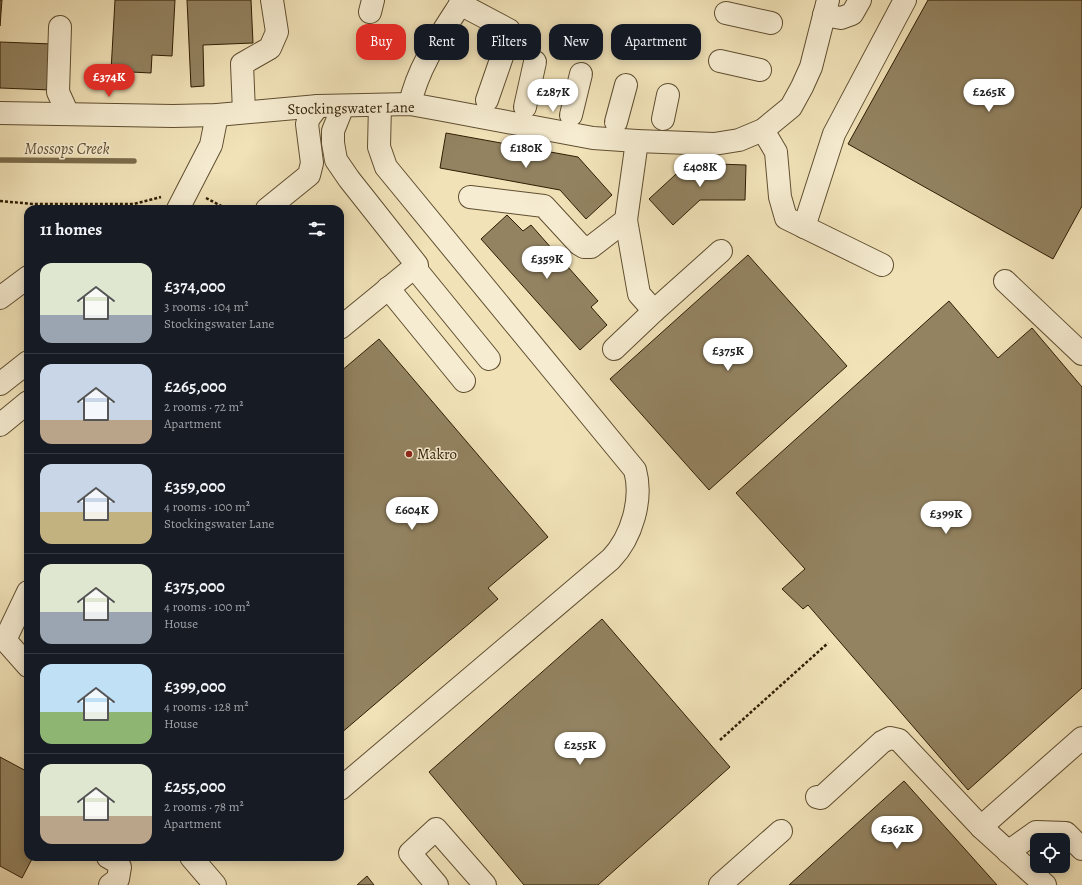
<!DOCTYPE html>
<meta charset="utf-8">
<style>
:root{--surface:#171b24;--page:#20242c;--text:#f1f3f6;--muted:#9ea1a6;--line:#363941;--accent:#d93025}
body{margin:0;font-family:Alegreya,serif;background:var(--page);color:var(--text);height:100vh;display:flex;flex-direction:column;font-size:15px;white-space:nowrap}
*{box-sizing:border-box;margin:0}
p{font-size:13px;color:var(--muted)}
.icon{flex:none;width:22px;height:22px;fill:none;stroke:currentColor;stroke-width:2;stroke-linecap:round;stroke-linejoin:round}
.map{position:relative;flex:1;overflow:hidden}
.details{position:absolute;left:24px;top:205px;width:320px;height:656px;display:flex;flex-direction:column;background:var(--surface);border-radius:12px;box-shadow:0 2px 10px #0003}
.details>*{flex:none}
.banner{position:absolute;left:356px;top:24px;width:380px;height:36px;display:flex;gap:8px}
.fabs{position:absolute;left:1030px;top:833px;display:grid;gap:8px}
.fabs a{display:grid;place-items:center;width:40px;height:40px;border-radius:8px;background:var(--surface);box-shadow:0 2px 10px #0003;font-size:20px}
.price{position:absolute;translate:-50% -34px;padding:0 9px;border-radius:14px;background:#fff;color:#222;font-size:13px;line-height:26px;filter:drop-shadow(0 1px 2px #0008)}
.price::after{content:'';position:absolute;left:50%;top:24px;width:12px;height:9px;margin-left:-6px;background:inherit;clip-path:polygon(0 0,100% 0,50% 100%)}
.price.selected{background:var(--accent);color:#fff}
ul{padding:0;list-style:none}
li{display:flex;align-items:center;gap:12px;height:100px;padding:0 16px}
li+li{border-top:1px solid var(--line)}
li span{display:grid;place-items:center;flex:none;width:112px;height:80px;border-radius:12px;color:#555}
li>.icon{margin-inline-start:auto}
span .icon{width:48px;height:48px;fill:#fffc;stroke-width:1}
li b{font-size:17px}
h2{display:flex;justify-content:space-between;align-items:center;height:48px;padding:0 16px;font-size:17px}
.chip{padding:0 14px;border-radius:12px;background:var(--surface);box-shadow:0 2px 10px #0003;font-size:14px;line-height:36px}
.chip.selected{background:var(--accent);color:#fff}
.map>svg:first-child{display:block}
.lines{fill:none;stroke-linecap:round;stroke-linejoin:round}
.stream{stroke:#7b6b4a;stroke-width:5.5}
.building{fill:#938361;stroke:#2e1d03}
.minor-casing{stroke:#5f4e30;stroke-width:24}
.path{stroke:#2e1d03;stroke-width:2.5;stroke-dasharray:3 2;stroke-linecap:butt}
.minor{stroke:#f6ecd1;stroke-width:22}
.poi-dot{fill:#8f2418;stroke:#f6ecd1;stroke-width:1.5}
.labels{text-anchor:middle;stroke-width:3;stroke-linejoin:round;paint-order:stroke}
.street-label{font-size:15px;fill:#2e1d03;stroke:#f6ecd1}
.poi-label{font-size:15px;fill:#2e1d03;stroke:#f6ecd1;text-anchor:start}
.water-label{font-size:16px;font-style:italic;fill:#625133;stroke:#f6ecd1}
</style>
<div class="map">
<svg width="1082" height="885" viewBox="0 0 1082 885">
<rect width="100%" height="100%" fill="#f1e2b8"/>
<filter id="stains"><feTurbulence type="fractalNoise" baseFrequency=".005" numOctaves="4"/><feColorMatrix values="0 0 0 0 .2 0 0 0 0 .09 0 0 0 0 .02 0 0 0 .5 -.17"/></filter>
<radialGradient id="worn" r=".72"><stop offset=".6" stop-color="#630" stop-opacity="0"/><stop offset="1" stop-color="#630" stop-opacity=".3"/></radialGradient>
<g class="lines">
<path class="stream" d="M0,160L134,161"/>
</g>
<g class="building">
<path d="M0,0H2L0,26Z"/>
<path d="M115,0H175L172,56L152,55L151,73L111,71Z"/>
<path d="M187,0H251L253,43L203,45L204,86L191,87Z"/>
<path d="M928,0H1082V206L1053,259L848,144Z"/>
<path d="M0,42L53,44L51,90L0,88Z"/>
<path d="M446,133L578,157L612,195L586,219L560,190L440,168Z"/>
<path d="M688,163L746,165L745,200H700L673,225L649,199Z"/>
<path d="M507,215L523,231L531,225L598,301L591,307L607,325L580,350L481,239Z"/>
<path d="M748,255L847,366L709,490L610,379Z"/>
<path d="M949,301L998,358L1032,328L1082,387V688L968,790L808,605L803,609L782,589L805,569L736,493Z"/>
<path d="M379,339L548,537L488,588L498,599L340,734V372Z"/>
<path d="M602,619L730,767L598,885H524L429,772Z"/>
<path d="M0,757L28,772V857H33L22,878L0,866Z"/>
<path d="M904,781L997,885H789Z"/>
<path d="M367,876L374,885H357Z"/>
</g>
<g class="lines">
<defs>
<g id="minor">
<path d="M460,4L509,30"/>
<path d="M370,12L373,0"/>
<path d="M726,13L771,23"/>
<path d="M824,15L841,18L852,14L860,0"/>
<path d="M60,27L58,92L68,114"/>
<path d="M720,61L760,70"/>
<path d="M487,100L505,48"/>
<path d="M410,104C418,66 442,33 463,0"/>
<path d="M525,107L535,62"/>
<path d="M244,112L242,64L270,48L277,32L272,0"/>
<path d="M0,113L173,116L217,115L318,106L410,104L443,110L593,138L637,141L714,144L739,140L763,130L791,107L802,87L811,67L828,0"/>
<path d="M571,115L581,74"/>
<path d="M663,119L668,95"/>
<path d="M616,122L626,85"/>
<path d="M763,130L776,152L780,197L786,218L882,265"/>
<path d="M470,197L544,206L579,244L584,247H591L626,220L637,141"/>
<path d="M178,209L211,145L217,115"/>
<path d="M267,209L309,175L312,163L307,124L309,118L318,106"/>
<path d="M626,220L639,294L654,311L721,251"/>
<path d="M804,227L834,134L905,0"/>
<path d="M414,267L489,359"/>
<path d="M1005,281L1082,354"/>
<path d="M388,288L464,381"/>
<path d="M0,298L28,277"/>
<path d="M340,328L417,265L349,179L336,160L333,143V131L343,106"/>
<path d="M614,349L654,311"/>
<path d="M0,384L28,362"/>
<path d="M0,425L28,402"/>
<path d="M28,592L5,640L28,666"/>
<path d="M340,789L611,559C632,537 643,499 635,470L386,167L379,147L380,105"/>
<path d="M817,797L821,798L882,742L890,738L899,740L981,827L1045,885"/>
<path d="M981,827L1082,738"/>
<path d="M1008,852L1036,832L1066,833L1082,849"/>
<path d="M108,857L115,861L120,867L118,879L110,885"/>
<path d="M191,857L215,885"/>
<path d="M437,885L410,853L436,829L485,885"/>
<path d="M720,885L781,831"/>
</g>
</defs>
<use href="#minor" class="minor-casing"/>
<g class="path">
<path d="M206,198L227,209"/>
<path d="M0,201L33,204H134L161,197"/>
<path d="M720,740L828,643"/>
</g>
<use href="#minor" class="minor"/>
</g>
<circle class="poi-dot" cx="409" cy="454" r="4"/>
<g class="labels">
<g class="street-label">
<text transform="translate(351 108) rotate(-1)" y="5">Stockingswater Lane</text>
</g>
<g class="poi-label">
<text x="417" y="459">Makro</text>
</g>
<g class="water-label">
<text x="67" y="154">Mossops Creek</text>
</g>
</g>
<rect width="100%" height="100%" filter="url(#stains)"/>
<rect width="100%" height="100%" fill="url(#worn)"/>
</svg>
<div class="fabs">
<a><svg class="icon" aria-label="locate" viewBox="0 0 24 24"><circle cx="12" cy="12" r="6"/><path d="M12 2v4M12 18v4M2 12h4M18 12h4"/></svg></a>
</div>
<b class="price selected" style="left:109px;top:98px">£374K</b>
<b class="price" style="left:553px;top:113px">£287K</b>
<b class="price" style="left:989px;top:113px">£265K</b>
<b class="price" style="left:526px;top:169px">£180K</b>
<b class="price" style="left:700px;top:188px">£408K</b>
<b class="price" style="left:547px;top:280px">£359K</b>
<b class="price" style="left:728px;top:372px">£375K</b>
<b class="price" style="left:412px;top:531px">£604K</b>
<b class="price" style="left:946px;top:535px">£399K</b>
<b class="price" style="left:580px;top:766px">£255K</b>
<b class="price" style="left:897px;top:850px">£362K</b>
<div class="banner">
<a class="chip selected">Buy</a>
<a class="chip">Rent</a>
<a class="chip">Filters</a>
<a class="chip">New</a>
<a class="chip">Apartment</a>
</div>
<section class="details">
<h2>11 homes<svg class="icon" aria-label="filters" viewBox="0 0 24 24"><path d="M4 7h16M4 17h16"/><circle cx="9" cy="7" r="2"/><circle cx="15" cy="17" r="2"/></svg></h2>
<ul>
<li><span style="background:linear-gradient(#dfe7d0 65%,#9aa5b1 0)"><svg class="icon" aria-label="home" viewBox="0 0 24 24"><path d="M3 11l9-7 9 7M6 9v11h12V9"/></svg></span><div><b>£374,000</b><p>3 rooms · 104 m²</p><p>Stockingswater Lane</p></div></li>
<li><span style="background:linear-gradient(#c9d6e8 70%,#b9a48a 0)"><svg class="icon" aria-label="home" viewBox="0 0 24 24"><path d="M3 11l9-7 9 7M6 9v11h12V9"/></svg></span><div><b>£265,000</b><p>2 rooms · 72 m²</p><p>Apartment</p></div></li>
<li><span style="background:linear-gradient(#c9d6e8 60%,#c2b280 0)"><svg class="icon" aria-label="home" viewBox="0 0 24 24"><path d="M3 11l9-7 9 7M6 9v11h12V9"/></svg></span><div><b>£359,000</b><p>4 rooms · 100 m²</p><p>Stockingswater Lane</p></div></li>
<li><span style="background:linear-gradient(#dfe7d0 60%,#9aa5b1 0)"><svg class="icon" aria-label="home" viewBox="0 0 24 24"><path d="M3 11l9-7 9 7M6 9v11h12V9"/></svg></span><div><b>£375,000</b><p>4 rooms · 100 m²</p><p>House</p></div></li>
<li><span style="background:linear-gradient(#bfe0f5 60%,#8fb573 0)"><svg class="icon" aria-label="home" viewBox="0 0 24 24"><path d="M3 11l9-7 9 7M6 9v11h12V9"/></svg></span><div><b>£399,000</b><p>4 rooms · 128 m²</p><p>House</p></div></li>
<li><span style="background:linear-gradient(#dfe7d0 65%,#b9a48a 0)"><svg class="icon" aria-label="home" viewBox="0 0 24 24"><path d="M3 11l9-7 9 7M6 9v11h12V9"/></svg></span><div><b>£255,000</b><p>2 rooms · 78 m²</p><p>Apartment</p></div></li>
</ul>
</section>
</div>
